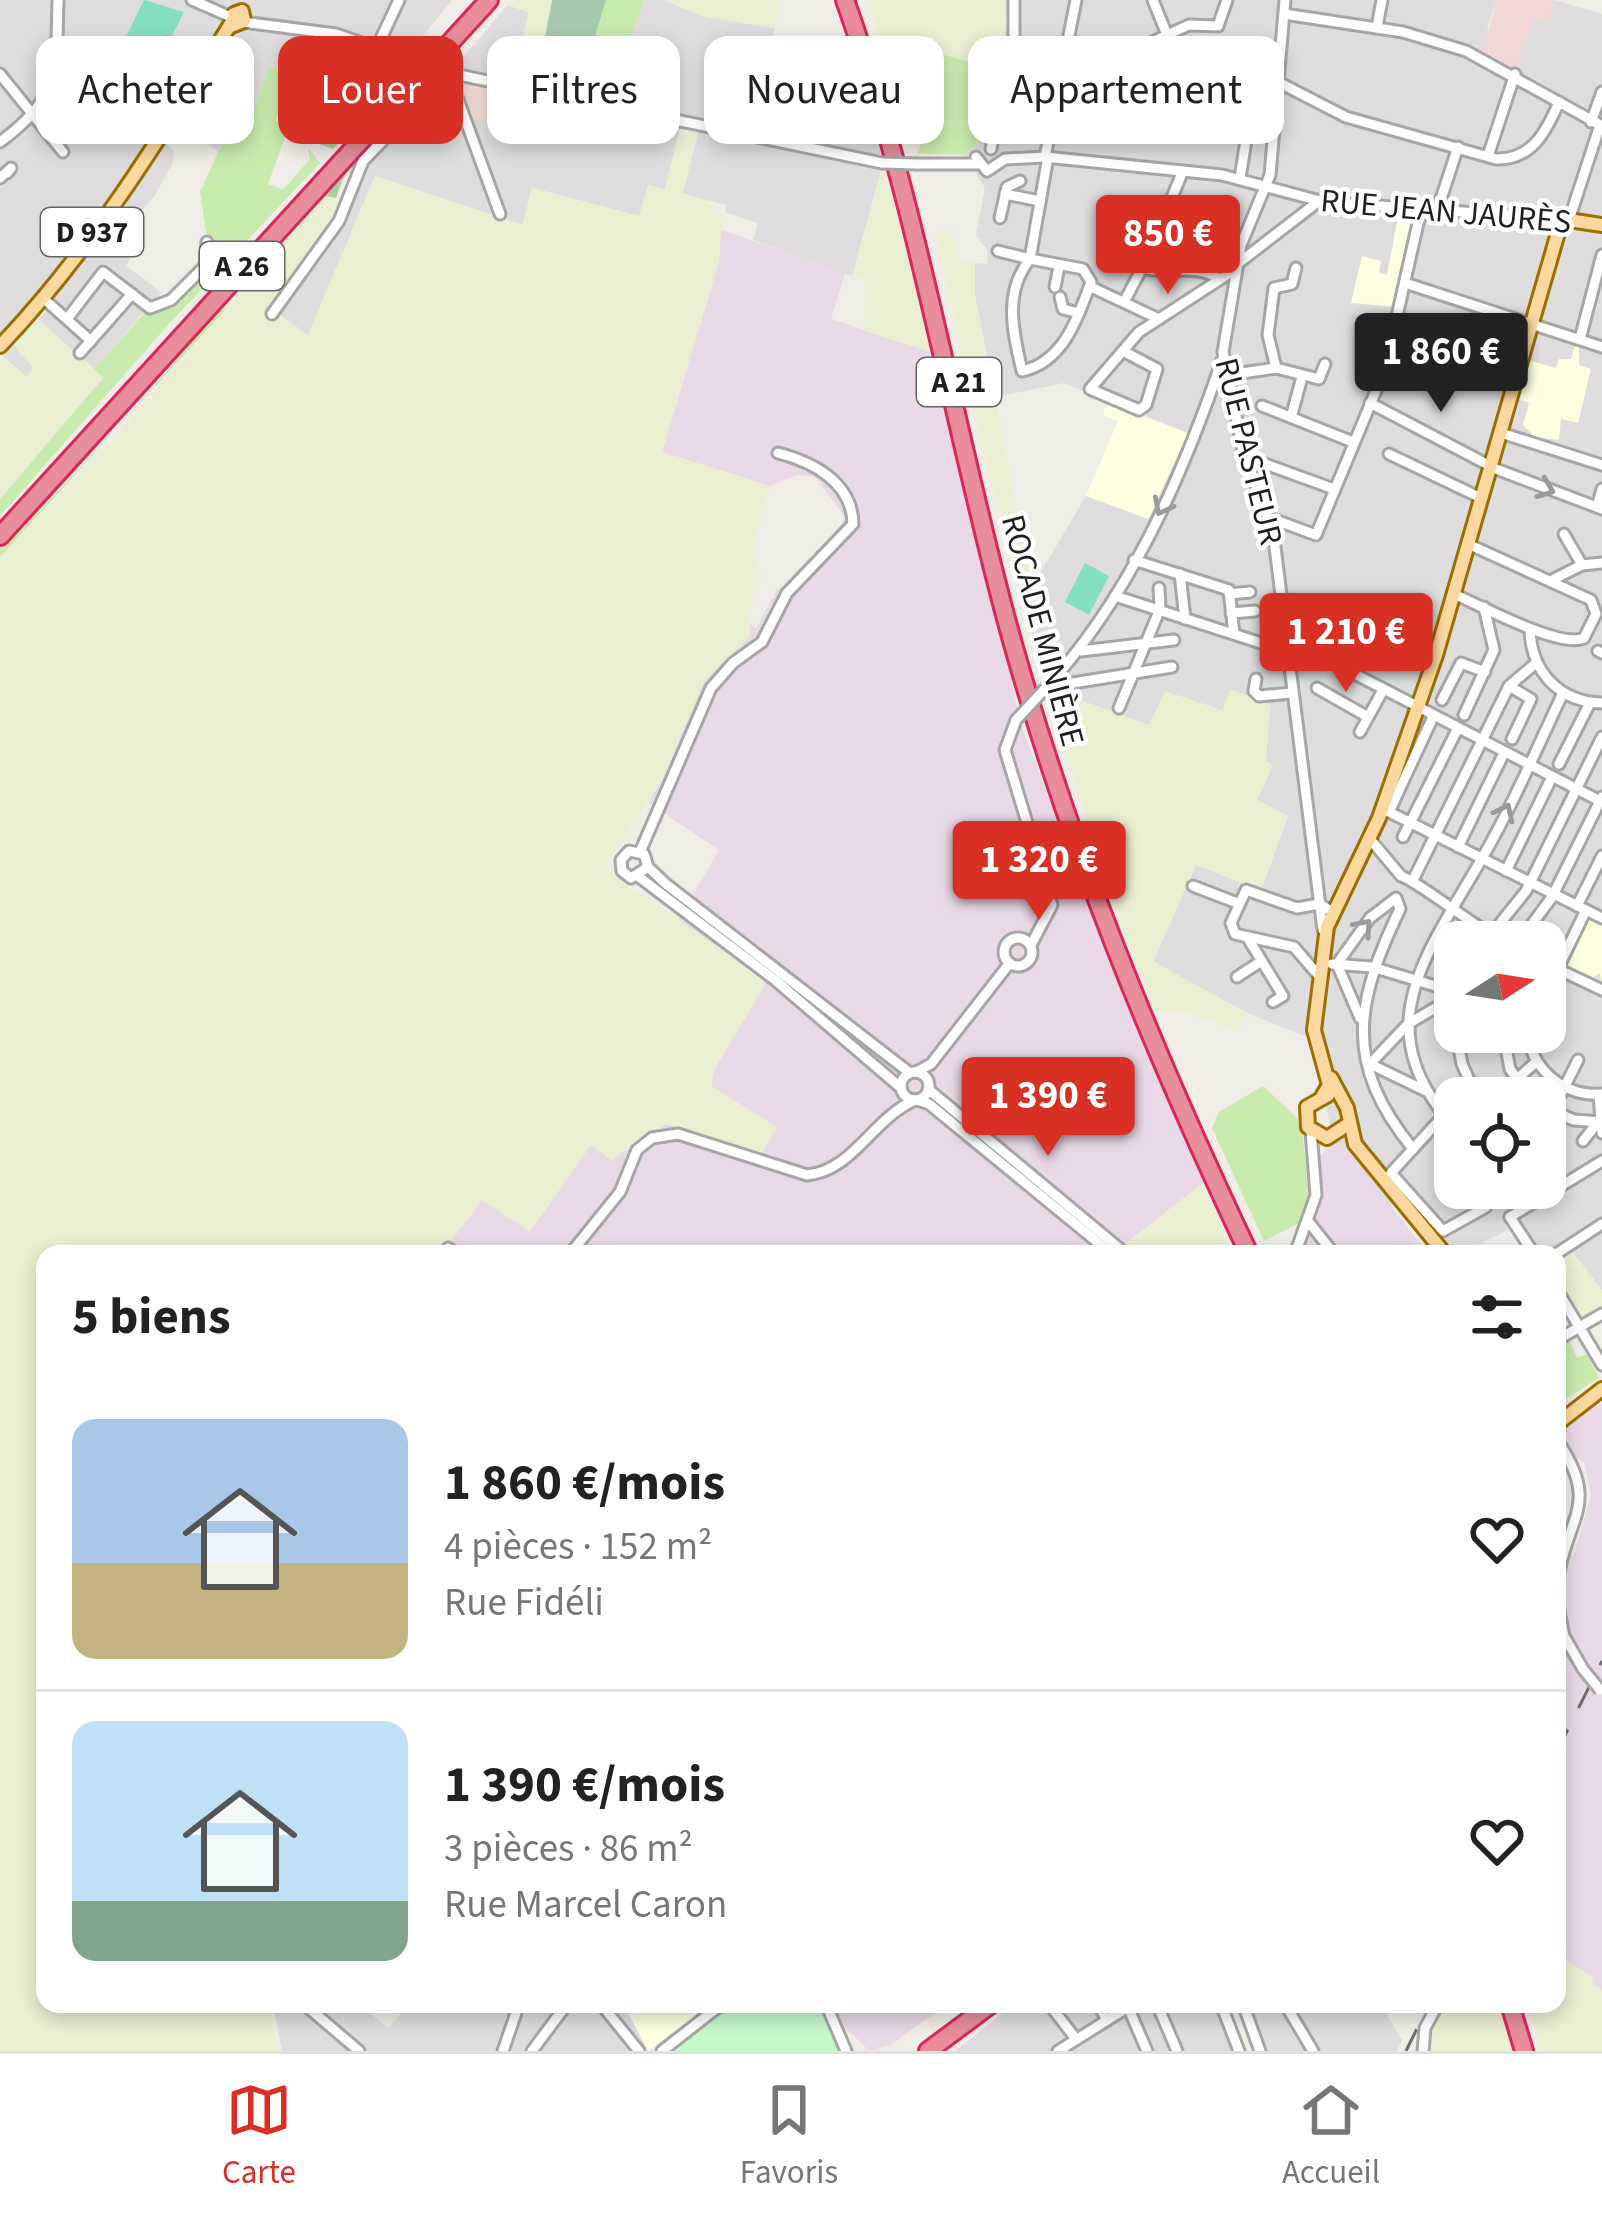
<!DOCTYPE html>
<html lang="fr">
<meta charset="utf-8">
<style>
:root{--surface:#fff;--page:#f6f6f6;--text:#222;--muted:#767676;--line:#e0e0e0;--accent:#d93025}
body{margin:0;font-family:"Source Sans 3",sans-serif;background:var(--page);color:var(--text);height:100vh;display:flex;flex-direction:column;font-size:45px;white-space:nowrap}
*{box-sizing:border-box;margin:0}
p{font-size:39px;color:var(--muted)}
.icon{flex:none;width:66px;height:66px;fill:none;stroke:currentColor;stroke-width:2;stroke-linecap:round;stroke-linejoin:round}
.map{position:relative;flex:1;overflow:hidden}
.sheet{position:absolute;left:36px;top:1245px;width:1530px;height:768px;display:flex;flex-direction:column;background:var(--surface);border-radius:24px;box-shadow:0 6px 18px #0003}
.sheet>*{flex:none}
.guide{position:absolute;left:36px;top:36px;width:1530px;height:108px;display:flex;gap:24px}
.needle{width:78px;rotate:78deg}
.tools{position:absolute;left:1434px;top:921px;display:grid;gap:24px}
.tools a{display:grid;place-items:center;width:132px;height:132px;border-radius:24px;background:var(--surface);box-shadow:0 6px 18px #0003;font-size:60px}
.price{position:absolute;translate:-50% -102px;padding:0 27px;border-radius:12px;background:var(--accent);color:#fff;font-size:39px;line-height:78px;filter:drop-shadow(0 3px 6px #0008)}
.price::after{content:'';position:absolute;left:50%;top:72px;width:36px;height:27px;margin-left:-18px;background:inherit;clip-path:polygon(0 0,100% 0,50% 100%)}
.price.active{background:#222;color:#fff}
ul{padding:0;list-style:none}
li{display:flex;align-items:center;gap:36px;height:300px;padding:0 36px}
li+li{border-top:3px solid var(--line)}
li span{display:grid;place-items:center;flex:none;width:336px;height:240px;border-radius:24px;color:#555}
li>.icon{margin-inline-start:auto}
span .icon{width:144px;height:144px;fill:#fffc;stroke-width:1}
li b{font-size:51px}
h2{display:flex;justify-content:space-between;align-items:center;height:144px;padding:0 36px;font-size:51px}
.pill{padding:0 42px;border-radius:24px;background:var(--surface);box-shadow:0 6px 18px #0003;font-size:42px;line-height:108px}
.pill.active{background:var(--accent);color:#fff}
.tab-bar{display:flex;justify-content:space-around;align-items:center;height:168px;border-top:3px solid var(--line);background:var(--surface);font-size:33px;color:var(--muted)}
.tab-bar a{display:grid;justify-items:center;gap:6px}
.tab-bar .active{color:var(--accent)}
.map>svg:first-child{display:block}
.residential{fill:#dedcdc;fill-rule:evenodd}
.commercial{fill:#f1d8d5}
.industrial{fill:#e9d8e5}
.education{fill:#fdffe0}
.farmland{fill:#ebefd1}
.grass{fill:#c8eaac}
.forest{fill:#a8cf9b}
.cemetery{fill:#a7c9ae}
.park{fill:#c4f9ca}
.pitch{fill:#84dfc0}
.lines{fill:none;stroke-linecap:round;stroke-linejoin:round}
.minor-casing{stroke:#a6a6a6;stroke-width:15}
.major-casing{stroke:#9a6f01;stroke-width:18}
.highway-casing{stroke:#db265c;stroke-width:22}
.minor{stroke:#fff;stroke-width:9}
.major{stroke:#fbd89f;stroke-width:12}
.highway{stroke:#e78e9a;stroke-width:16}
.rail{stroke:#6d6d6d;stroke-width:3;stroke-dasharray:24 24;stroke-linecap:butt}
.minor-bridge-casing{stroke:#a6a6a6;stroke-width:15;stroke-linecap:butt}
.minor-bridge{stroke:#fff;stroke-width:9}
.oneway{stroke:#9a9a9a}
.labels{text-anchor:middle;stroke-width:9;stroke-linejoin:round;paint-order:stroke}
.shield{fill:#fff;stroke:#626262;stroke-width:3}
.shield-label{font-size:30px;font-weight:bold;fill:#1f1f1f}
.street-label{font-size:33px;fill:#1f1f1f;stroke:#fff}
</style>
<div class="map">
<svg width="1602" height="2051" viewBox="0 0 1602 2051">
<rect width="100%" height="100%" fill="#f0ede6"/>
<g class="residential">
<path d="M0,0H452L390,76L364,69L358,87L269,66L248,125L233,119L218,151L195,137L180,143L167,136L163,142L174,150L173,163L154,197L139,213L120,202L111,217L142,240L126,266L161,292L94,369L39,320L49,307L44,303L10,340L34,368L27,377L0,354Z"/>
<path d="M644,0H665L701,16L775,28L766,74L865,91L884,160L852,276L753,240L758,223L725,212L727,205L682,194L699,129L681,125L665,189L639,216L533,188L523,225L375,176L308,335L277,313L339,227L363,165L452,79L458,63L508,5L529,12L520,49L542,54L537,85L606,98Z"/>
<path d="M1005,0H1496L1487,29L1515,69L1535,18L1546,21L1554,0L1602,14V1290L1570,1249L1532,1254L1514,1227L1459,1254L1405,1194L1388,1206L1332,1133L1310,1038L1247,1013L1153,962L1196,865L1261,890L1288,816L1257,800L1273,765L1266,761L1270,705L1150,726L1053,690L1026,614L1028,594L1086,496L1149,519L1188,433L1064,383L995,397L975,295V263L988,264L987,249L976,236L985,188L965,155L983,139L1007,24ZM1455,942H1545V1032H1455ZM1455,1098H1545V1188H1455Z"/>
<path d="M273,2004H357L389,2028L408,2004H610L616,2011L626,2010L648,2051H282Z"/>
<path d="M1014,2004H1218L1235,2051H955Z"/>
<path d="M1241,2004H1381L1402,2040L1397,2051H1261Z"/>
</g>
<g class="commercial">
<path d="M1496,0H1554L1546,22L1535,18L1515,70L1483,54Z"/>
<path d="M595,34L627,46L606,98L578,92Z"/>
<path d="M454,80L504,87L501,120L465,119Z"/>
</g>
<g class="industrial">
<path d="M719,229L845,273L831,319L935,353L1022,727L1124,999L1203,1183L1125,1244L1133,1254H441L482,1200L529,1231L591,1144L625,1151L666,1124L762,1153L776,1127L711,1086L714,1070L767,981L678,921L719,850L649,803L704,681L750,636L749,623L756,629L776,591L788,585L846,519L815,476L796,475L770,486L662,452L718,262Z"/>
<path d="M1340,1139L1428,1254H1300L1320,1199L1313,1162Z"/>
<path d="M1602,1403V1990L1590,1983L1593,1977L1557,1955V1538L1573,1557L1591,1496L1585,1463L1567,1450L1564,1425Z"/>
<path d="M823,2004L843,2010L851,2004H948L890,2045L869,2051L841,2023L826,2021Z"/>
</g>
<g class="education">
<path d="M1399,211L1417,214L1395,307L1351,303L1362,256L1381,261L1379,273L1387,275Z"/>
<path d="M1575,345L1579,347V365L1591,369L1578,423L1561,419L1559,440L1535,437L1523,425L1529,403L1516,399L1528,360L1556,368L1559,359H1571Z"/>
<path d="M1107,403L1188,433L1148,519L1086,496L1118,421L1103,415Z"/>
<path d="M1588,916L1602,925V983L1600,973L1592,978L1563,963Z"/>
<path d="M610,2004H713L648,2051L627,2010L616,2011Z"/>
</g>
<g class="farmland">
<path d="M512,0H552L542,54L520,50L529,13L508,5Z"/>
<path d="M665,0H781L775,28L701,16Z"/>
<path d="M868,0H1005L1007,23L997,70L941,55L918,154Z"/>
<path d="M681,125L699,128L683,193L707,200L722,220L719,262L662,452L770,486L754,546L761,574L749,611L750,636L704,681L662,781L603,868L767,981L714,1070L711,1086L777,1127L762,1153L666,1124L633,1141L612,1161L591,1145L530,1232L482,1200L441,1254H45V2004H269L278,2051H0V557L110,442L326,195L344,204L339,218L273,310L308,335L375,176L522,225L532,188L639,216L648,185L665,189Z"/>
<path d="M882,170L919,277L935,353L864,331L865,280L852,276Z"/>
<path d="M953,231L959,262L975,263V295L1033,589L1028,594L990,480L935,232Z"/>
<path d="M36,319L103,377L0,499V356L27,377L33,368L12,343Z"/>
<path d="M1230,689L1270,704L1266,761L1273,765L1257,800L1288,816L1261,891L1196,865L1153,961L1247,1013L1240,1032L1187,1012H1156L1114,906L1048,696L1053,690L1149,725L1165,691L1222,710Z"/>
<path d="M1203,1183L1232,1254H1133L1125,1245Z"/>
<path d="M1569,1249L1602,1290V1309L1581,1321L1557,1284V1256Z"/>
<path d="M1557,1955L1594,1978L1591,1983L1602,1990V2051H1541L1528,2004H1557Z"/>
<path d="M1441,2004H1501L1515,2051H1429L1430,2023Z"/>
</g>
<g class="grass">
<path d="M606,0H644L627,46L595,34Z"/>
<path d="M941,54L997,70L983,139L965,155L918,154Z"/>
<path d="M269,66L288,71L276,121L288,126L287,132L268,184L283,190L310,159L308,148L320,163L168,325L0,516V499L103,378L94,369L145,312L176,299L211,264L200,192L233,119L248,125Z"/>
<path d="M227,308L0,557V546L27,524L138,406L219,309Z"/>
<path d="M1263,1086L1297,1118L1303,1137L1309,1200L1301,1222L1264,1241L1212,1128L1219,1112Z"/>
<path d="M1569,1340L1577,1358L1587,1354L1599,1378L1558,1404L1557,1346Z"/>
</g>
<g class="forest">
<path d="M402,62L409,67L333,149L309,140L324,126L332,138L383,75H390Z"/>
<path d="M430,73L437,79L344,176L336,198L326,196L310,211L27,524L15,529Z"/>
</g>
<path class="cemetery" d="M552,0H606L578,92L536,85Z"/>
<path class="park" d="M735,2004H823L838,2051H673Z"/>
<g class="pitch">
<path d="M144,0L184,12L156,68L119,51Z"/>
<path d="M1085,563L1109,576L1089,615L1065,602Z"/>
</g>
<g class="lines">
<defs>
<g id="minor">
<path d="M192,0L233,18"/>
<path d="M1285,0L1270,175L1241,245L1223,352L1243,450L1273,531L1323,930"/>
<path d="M1284,14L1403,32L1466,51L1602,126"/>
<path d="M243,22L336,34L412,60"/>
<path d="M1377,27L1382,0"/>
<path d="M1167,35L1189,25L1218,26L1227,0"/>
<path d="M59,44L185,99"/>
<path d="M1146,45L1167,35L1153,0"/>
<path d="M377,47L399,0"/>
<path d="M1007,67L1089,73"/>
<path d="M435,70L882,163"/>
<path d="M0,74L63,152"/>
<path d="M109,75L101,89L114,65"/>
<path d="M449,75L500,214"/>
<path d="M1278,82L1346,117L1496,159C1532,160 1546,132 1559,102"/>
<path d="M1172,84V97L1244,103L1278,88"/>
<path d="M84,119L101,89"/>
<path d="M1591,122L1602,92"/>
<path d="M0,142C61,97 56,70 58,0"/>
<path d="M991,149L1014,36V0"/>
<path d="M1488,156L1515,74"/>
<path d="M976,157L987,171L1005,159L1045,157L1222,175L1324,202L1562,219"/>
<path d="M1045,157L1076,0"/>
<path d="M917,164H977"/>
<path d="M0,178L11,168L7,173"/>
<path d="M1240,178L1247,134"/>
<path d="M1005,194L1040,201"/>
<path d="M1437,211L1458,147"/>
<path d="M1000,218L1007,187L1020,181"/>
<path d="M1569,220L1600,125"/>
<path d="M1137,231L1155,238L1183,171"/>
<path d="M998,251L1030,259C1003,293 1013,332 1022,371C1064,362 1078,317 1091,282L1083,269L1030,259L1048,157"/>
<path d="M1236,265L1319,201"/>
<path d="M1405,283L1602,347"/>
<path d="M1055,287L1059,267"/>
<path d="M1091,287L1159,319"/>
<path d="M1060,297L1063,309L1079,313"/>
<path d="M44,299L91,341"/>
<path d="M1124,302L1142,268C1170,276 1193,263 1218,278"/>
<path d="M272,314L339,221L363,161L447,74"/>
<path d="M67,319L103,272L150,308L171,300L205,266L207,242"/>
<path d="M1580,339L1602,255"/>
<path d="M1123,351L1157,369L1146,405L1139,410L1090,389L1139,332L1236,269"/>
<path d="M80,353L132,294"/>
<path d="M1276,368L1319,379L1325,364"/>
<path d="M1228,375L1276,368L1268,335L1274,288L1292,284L1296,268"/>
<path d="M1370,403L1496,469L1602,509"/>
<path d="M1262,406L1353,442"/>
<path d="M1292,414L1302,377"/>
<path d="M1501,433L1602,465"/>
<path d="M1389,454L1481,498"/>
<path d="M1246,457L1334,489"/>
<path d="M1597,507L1602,489"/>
<path d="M1270,518L1316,535L1385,369L1421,210"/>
<path d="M1564,534L1582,565"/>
<path d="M1134,560L1229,590L1234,634"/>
<path d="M1180,574L1185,619"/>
<path d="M1554,579L1582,565L1602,563"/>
<path d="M1229,594L1250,592"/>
<path d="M1454,594C1481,606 1561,649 1584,638L1596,614L1591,600L1468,544"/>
<path d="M1115,596L1261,643L1293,642L1602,802"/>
<path d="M1231,613L1255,611"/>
<path d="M1530,631C1532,672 1559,702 1602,703"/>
<path d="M1081,651L1174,640"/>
<path d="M1598,651L1602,653"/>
<path d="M1332,662L1347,643L1392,664"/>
<path d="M1256,679L1254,691L1259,696L1292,693"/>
<path d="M1073,683L1172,667"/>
<path d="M1509,686L1531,699L1512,739"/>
<path d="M1317,688L1368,717"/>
<path d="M1042,692C1128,601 1182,478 1222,360"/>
<path d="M1442,700L1461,663L1485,672"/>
<path d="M1119,708L1160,609L1159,588"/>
<path d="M1464,715L1494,650L1484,607"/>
<path d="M1016,720L1005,750L1052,905L1031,945"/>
<path d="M1360,732L1383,690"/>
<path d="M1559,764L1590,703"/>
<path d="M1383,809L1602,918"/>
<path d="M1389,812L1433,717"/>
<path d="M1403,837L1457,730"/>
<path d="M1370,839L1401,876C1416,880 1476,928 1504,942"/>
<path d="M1458,847L1504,753"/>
<path d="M640,852L711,688L733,663L762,642L787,593L853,524C852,482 813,462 778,453"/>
<path d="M648,867L631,878L622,871L621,860L629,851L644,854L648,867L666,884L910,1073"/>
<path d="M1506,871L1552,777"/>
<path d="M639,877L775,980L901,1088"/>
<path d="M1414,878L1509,686L1536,663"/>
<path d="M1193,886L1237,903"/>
<path d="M1577,906L1602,856"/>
<circle cx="1018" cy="952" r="14"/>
<path d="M1249,940L1283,996L1273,1002"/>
<path d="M1485,942L1526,891L1602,737"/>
<path d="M1519,942L1552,897L1602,797"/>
<path d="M1545,963L1602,990"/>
<path d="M1332,964L1372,967L1452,991"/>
<path d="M1319,976L1294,947L1235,934L1231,923L1246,890L1297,908L1319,904L1333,912"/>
<path d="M1237,977L1260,962"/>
<path d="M1545,995L1586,910"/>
<path d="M1360,1018L1337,964L1370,918L1396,898L1400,909C1355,1003 1343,1063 1413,1149"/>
<path d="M1456,1032L1462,1064L1477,1098"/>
<path d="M1503,1032L1510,1069L1531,1098"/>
<path d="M1527,1032C1532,1070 1564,1097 1602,1094"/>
<path d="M916,1072L931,1064L1009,964"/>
<circle cx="915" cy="1086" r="14"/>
<path d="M928,1089L1126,1254"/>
<path d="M1426,1091L1370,1064L1408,1024L1452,998"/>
<path d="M1475,1095L1515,1081L1536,1062"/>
<path d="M1599,1095L1602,1133"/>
<path d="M917,1100L929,1104L1112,1254"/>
<path d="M1545,1108L1574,1120L1602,1122"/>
<path d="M1552,1112L1578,1060"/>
<path d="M1444,1115L1391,1173L1443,1231L1486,1207L1490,1188"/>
<path d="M1455,1128C1364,1027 1427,955 1481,860C1512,807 1537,748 1563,693"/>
<path d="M1583,1141L1598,1122"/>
<path d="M1510,1217L1602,1161"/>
<path d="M1510,1217L1534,1254"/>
<path d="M1308,1221L1334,1254"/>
<path d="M448,1248L457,1254"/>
<path d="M570,1254L620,1192L637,1150L652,1138L678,1134L807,1175C853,1171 873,1118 915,1100"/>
<path d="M1295,1254L1316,1195L1311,1131"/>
<path d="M1556,1254L1602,1224"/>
<path d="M1557,1290L1602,1365"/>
<path d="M1557,1340L1602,1314"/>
<path d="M1557,1440C1602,1506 1566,1516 1557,1583"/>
<path d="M1557,1601L1564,1636L1583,1669"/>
<path d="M304,2004L359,2051"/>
<path d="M601,2004L639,2051"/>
<path d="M826,2004L846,2051"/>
<path d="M1049,2004L1076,2039"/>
<path d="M1098,2004L1107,2020"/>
<path d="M1157,2004L1177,2051"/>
<path d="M1221,2004L1239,2051"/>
<path d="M1243,2004L1260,2051"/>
<path d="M1285,2004L1313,2051"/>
<path d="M1128,2007L1147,2051"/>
<path d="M503,2051L519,2004"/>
<path d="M532,2051L567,2004"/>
<path d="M662,2051L722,2004"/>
<path d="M1058,2051L1133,2004"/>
<path d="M1423,2051L1425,2028L1438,2004"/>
</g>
<g id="major">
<path d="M231,26L244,21L242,11L234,14L236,23"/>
<path d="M0,346C92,250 164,132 233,20"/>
<path d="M1331,1078L1347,1108L1355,1144L1445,1254"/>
<path d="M1323,1095L1329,1085L1314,1030L1327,927L1379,818L1436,655L1562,219L1602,225"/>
<path d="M1328,1095L1307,1107L1308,1127L1327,1138L1347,1125"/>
<path d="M1557,1424L1602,1389"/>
</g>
<g id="highway">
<path d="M845,0C918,205 951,417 1008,626C1068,845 1152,1049 1249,1254"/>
<path d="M0,536L489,0"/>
<path d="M1510,2004L1524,2051"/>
<path d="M928,2051L991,2004"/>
</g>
</defs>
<use href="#minor" class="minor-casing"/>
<use href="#major" class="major-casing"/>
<use href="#highway" class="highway-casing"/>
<use href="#minor" class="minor"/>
<use href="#major" class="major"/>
<use href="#highway" class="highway"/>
<g class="rail">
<path d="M1557,1751L1602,1661"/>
<path d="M1406,2051L1429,2004"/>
</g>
<defs>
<g id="minor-bridge">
<path d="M882,163L917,164"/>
<path d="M1016,720L1042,692"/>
<path d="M1583,1669L1600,1690"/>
</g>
</defs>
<use href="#minor-bridge" class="minor-bridge-casing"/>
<use href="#minor-bridge" class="minor-bridge"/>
</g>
<defs><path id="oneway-chevron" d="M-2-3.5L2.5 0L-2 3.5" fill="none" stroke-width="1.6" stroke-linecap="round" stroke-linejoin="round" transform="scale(3)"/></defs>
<g class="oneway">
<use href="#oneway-chevron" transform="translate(1546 489) rotate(21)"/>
<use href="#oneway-chevron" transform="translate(1162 507) rotate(117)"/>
<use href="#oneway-chevron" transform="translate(1505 812) rotate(-64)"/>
<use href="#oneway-chevron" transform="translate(1364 927) rotate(-49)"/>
</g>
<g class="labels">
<g class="shield">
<rect x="41" y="208" width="102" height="48" rx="9"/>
<rect x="200" y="242" width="84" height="48" rx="9"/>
<rect x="917" y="358" width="84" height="48" rx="9"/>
</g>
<g class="shield-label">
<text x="92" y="242">D 937</text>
<text x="242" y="276">A 26</text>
<text x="959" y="392">A 21</text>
</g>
<g class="street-label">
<text transform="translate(1446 210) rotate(5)" y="12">RUE JEAN JAURÈS</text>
<text transform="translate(1250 451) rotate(76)" y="12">RUE PASTEUR</text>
<text transform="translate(1044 630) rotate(75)" y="12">ROCADE MINIÈRE</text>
</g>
</g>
</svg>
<div class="tools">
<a><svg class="needle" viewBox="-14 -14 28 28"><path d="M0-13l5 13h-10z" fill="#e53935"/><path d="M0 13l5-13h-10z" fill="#767676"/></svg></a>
<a><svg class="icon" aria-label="locate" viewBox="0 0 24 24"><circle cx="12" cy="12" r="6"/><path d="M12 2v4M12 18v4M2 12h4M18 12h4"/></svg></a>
</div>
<b class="price" style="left:1168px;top:297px">850 €</b>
<b class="price active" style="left:1441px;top:415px">1 860 €</b>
<b class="price" style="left:1346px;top:695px">1 210 €</b>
<b class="price" style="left:1039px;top:923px">1 320 €</b>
<b class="price" style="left:1048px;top:1159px">1 390 €</b>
<div class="guide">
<a class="pill">Acheter</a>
<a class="pill active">Louer</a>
<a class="pill">Filtres</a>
<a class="pill">Nouveau</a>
<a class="pill">Appartement</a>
</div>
<section class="sheet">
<h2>5 biens<svg class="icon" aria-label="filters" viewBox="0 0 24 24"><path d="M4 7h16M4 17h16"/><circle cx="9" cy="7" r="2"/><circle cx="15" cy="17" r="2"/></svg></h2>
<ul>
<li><span style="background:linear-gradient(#a9c7e8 60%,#c2b280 0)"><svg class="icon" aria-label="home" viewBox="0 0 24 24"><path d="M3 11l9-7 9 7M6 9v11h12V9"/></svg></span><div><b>1 860 €/mois</b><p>4 pièces · 152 m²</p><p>Rue Fidéli</p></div><svg class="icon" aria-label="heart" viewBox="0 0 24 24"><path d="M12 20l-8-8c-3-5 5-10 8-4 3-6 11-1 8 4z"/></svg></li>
<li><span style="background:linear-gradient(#bfe0f5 75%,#7fa58c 0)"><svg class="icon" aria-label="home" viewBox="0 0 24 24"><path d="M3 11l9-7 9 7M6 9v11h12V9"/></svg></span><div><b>1 390 €/mois</b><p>3 pièces · 86 m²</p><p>Rue Marcel Caron</p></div><svg class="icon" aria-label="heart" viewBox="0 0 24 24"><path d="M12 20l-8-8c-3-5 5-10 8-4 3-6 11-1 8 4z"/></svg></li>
</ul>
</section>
</div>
<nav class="tab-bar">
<a class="active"><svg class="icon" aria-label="map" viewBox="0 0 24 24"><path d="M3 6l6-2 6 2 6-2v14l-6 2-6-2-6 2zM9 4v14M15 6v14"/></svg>Carte</a>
<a><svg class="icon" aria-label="saved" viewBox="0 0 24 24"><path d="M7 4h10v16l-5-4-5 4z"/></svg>Favoris</a>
<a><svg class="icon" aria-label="home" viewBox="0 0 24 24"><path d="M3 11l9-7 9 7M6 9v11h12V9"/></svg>Accueil</a>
</nav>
